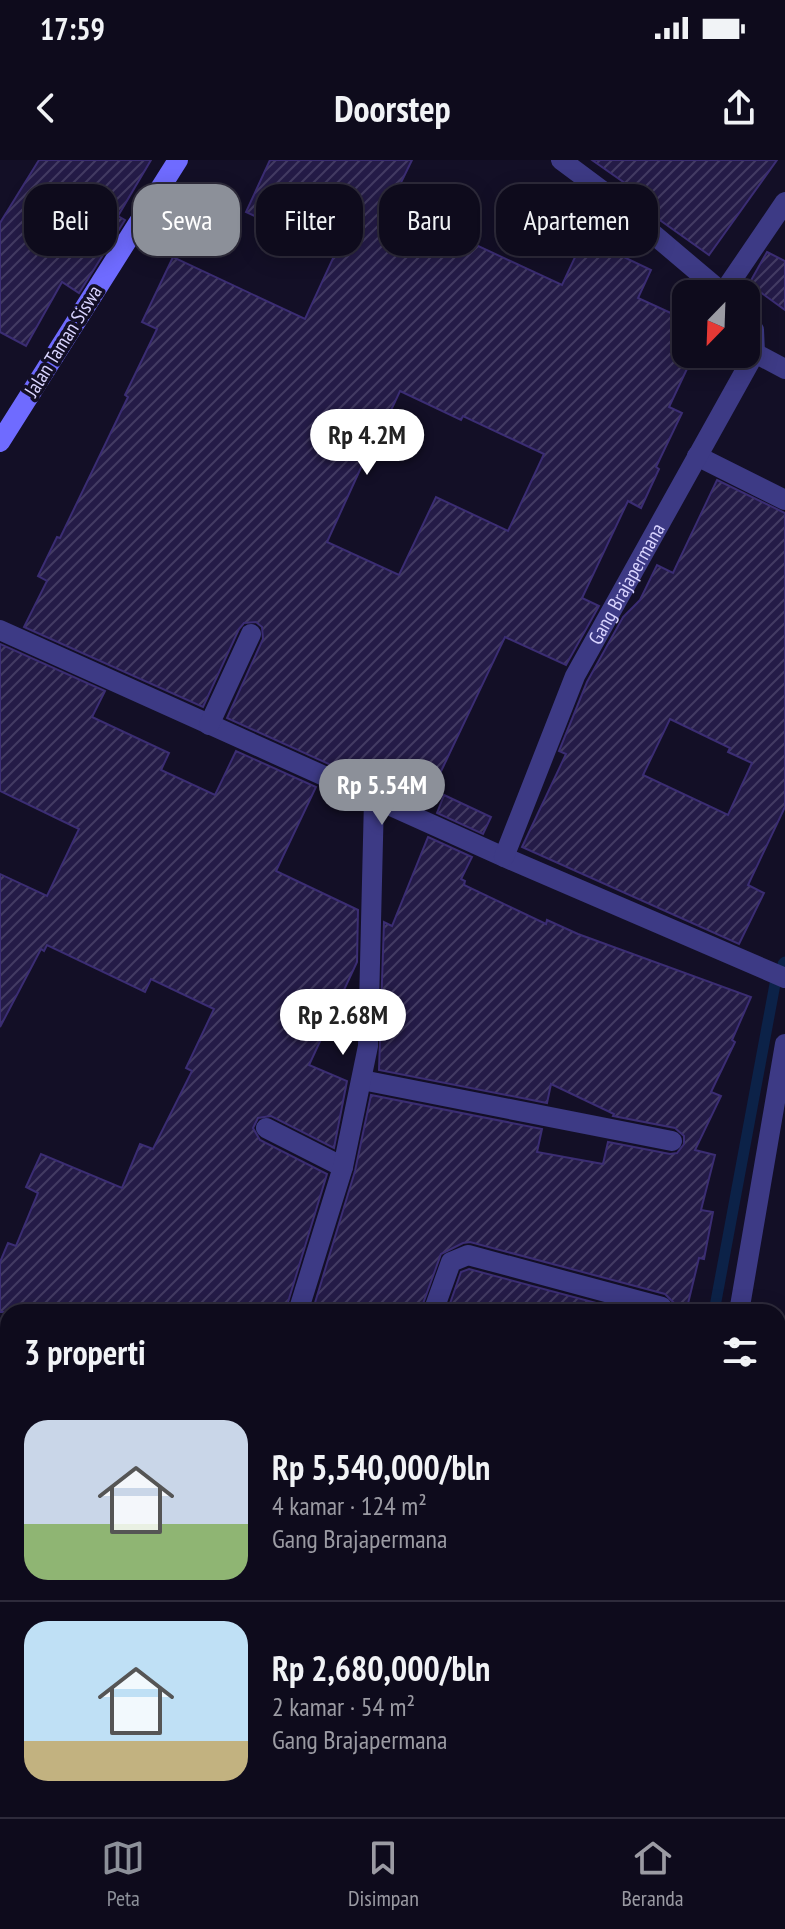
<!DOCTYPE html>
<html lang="id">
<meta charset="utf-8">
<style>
:root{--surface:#0e0b1c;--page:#1c1929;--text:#f1f3f6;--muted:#9b9ba3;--line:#2e2b3b;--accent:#8c9099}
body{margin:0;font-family:"PT Sans Narrow",sans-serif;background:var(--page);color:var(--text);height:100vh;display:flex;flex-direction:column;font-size:30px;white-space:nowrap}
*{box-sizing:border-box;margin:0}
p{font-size:26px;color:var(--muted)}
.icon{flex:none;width:44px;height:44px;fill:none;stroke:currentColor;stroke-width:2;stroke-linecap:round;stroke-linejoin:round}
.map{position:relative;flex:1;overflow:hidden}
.side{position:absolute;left:0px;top:1144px;width:786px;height:514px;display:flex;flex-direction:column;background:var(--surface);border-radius:24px 24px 0 0;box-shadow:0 4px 20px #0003,0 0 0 2px var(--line)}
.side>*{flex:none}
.hud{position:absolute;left:24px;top:24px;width:738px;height:72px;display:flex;gap:16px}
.needle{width:52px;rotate:203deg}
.tools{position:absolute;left:672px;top:120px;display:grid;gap:16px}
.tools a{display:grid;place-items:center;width:88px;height:88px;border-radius:16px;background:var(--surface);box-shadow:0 4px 20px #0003,0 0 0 2px var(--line);font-size:40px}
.price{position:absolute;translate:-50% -68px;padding:0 18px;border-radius:28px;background:#fff;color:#222;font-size:26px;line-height:52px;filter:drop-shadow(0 2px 4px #0008)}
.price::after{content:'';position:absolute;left:50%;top:48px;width:24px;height:18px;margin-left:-12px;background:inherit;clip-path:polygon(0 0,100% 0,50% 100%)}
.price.on{background:var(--accent);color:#fff}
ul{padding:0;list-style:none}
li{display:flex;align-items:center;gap:24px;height:200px;padding:0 24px}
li+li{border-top:2px solid var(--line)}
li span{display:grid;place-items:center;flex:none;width:224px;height:160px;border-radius:24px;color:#555}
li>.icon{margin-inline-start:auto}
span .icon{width:96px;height:96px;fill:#fffc;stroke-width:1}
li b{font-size:34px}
h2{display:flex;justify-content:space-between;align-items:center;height:96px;padding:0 24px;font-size:34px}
.chip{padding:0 28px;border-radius:24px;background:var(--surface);box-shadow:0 4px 20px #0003,0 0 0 2px var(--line);font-size:28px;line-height:72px}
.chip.on{background:var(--accent);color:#fff}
.status{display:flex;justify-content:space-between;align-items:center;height:56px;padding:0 40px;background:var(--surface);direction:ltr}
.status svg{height:22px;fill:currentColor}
header{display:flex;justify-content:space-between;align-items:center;height:104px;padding:0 24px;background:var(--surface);font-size:36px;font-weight:700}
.menu{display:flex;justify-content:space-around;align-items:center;height:112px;border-top:2px solid var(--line);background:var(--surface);font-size:22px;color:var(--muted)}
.menu a{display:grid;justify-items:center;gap:4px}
.menu .on{color:var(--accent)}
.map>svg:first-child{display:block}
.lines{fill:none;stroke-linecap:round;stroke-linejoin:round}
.stream{stroke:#0c2248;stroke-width:11}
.building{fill:url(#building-hatch);stroke:#3b2d73;stroke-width:2;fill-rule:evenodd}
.street{stroke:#3d3a85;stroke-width:20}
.secondary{stroke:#6f6bff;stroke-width:20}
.labels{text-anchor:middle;stroke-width:7;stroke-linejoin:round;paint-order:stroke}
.street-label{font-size:20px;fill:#d9d4ff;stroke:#130f26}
</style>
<div class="status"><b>17:59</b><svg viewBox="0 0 49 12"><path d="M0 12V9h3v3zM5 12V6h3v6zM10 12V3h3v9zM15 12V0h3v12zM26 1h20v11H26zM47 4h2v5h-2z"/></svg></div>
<header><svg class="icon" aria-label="back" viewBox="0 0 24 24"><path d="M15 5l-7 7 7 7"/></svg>Doorstep<svg class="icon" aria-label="share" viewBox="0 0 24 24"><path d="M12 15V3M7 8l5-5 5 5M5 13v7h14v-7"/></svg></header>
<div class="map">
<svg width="785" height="1657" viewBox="0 0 785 1657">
<defs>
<pattern id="building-hatch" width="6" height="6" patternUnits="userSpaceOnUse" patternTransform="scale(2)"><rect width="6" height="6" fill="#241b47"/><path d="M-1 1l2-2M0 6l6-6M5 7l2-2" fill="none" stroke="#433b63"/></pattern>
</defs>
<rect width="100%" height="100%" fill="#130f26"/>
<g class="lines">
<g class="stream">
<path d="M783,804L785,802"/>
<path d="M714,1152L775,824"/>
<path d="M692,1657L694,1650"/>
</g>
</g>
<g class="building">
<path d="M39,0H151L118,56L125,60L79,133L62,122L26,186L0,172V63Z"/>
<path d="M270,0H412L390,45L562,125L584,78L651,110L638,138L686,160V194H694L669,247L682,253L656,307L659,309L641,348L628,341L582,438L599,446L566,505L505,477L424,647L227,558L263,479L262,467L256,462L244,463L239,469L203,547L24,467L47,421L38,416L57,377L60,378L128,237L125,235L157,169L142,162L173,97L305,159L335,94L246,52ZM400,231L461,260L463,256L544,294L508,371L436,337L399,415L327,382L375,277L378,278Z"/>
<path d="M592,0H777L709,95L640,46L634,40L639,33Z"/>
<path d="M767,92L785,101V150L749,124Z"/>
<path d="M717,320L785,353V647L748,725L764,733L739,784L522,687L566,594L559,591L587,522L623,457L640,440L657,405L673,413ZM670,559L730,588L728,592L752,603L728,655L643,615Z"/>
<path d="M0,484L105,531L92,557L169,593L161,610L215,635L236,591L316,627L276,711L358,750L357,802L309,905L347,921L334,988L271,956L258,958L253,968L260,980L327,1014L285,1152H0V1102L8,1083L16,1086L38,1033L26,1027L41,994L122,1028L140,984L153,989L192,911L186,908L214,849L151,819L145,832L47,785L44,791L41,789L0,867V714L47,736L79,669L0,631Z"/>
<path d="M444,635L491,657L483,674L437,653Z"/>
<path d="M428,677L472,697L461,719L465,721L464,725L546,764L547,760L578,774L751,837L732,880L735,882L711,932L721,936L695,990L715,995L701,1050L713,1052L704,1099L699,1098L686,1152H674V1143L665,1134L470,1082L463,1083L441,1094L420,1152H328L314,1146L355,1011L371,935L542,969L537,992L603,1004L608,982L670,994L677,993L684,984V976L675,968L613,956L614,954L551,924L547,943L379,910L384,762L392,766Z"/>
<path d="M469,1109L630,1152H447L461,1112Z"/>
</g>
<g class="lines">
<g class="street">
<path d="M561,0L600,29L724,134"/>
<path d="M723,133L785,42"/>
<path d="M755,193L785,209"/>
<path d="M697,296L785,340"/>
<path d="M0,470L504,697L785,818"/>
<path d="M209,565L251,474"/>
<path id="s1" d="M504,697L575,516L755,193L754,170L746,161"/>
<path d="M362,920L672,981"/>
<path d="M266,968L343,1007"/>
<path d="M298,1152L343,1007L368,886L374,639"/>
<path d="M433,1152L451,1102L468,1095L662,1147"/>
<path d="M739,1152L785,884"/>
<path d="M0,1228L8,1231"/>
<path d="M778,1265H785"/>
<path d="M778,1493L785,1469"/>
<path d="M0,1515L8,1518"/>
<path d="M307,1650V1657"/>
<path d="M532,1657L534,1650"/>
<path d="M733,1657L735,1650"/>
</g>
<path class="secondary" d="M0,282L178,0"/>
</g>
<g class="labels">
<g class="street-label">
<text transform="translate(63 181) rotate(-58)" y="7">Jalan Taman Siswa</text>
<text dy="7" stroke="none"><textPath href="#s1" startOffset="300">Gang Brajapermana</textPath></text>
</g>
</g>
</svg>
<div class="tools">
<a><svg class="needle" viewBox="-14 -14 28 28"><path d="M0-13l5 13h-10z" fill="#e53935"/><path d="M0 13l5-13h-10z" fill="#9b9ba3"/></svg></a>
</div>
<b class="price" style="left:367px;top:317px">Rp 4.2M</b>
<b class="price on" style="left:382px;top:667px">Rp 5.54M</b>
<b class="price" style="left:343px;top:897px">Rp 2.68M</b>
<div class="hud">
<a class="chip">Beli</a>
<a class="chip on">Sewa</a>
<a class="chip">Filter</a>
<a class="chip">Baru</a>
<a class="chip">Apartemen</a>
</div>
<section class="side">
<h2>3 properti<svg class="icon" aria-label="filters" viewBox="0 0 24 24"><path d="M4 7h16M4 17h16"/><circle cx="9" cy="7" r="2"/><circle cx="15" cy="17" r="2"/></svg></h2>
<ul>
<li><span style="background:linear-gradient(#c9d6e8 65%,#8fb573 0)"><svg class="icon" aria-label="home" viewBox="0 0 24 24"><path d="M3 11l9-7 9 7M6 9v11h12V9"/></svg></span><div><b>Rp 5,540,000/bln</b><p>4 kamar · 124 m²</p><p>Gang Brajapermana</p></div></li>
<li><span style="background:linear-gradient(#bfe0f5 75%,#c2b280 0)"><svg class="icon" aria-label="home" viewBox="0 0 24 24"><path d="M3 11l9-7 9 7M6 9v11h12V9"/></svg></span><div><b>Rp 2,680,000/bln</b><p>2 kamar · 54 m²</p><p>Gang Brajapermana</p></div></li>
</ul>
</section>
</div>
<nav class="menu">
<a class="on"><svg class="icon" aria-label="map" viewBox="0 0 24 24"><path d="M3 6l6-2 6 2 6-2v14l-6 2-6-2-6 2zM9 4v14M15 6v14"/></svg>Peta</a>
<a><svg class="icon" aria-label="saved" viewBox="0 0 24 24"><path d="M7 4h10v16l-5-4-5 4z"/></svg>Disimpan</a>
<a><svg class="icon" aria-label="home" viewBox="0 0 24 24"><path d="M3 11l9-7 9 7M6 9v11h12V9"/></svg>Beranda</a>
</nav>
